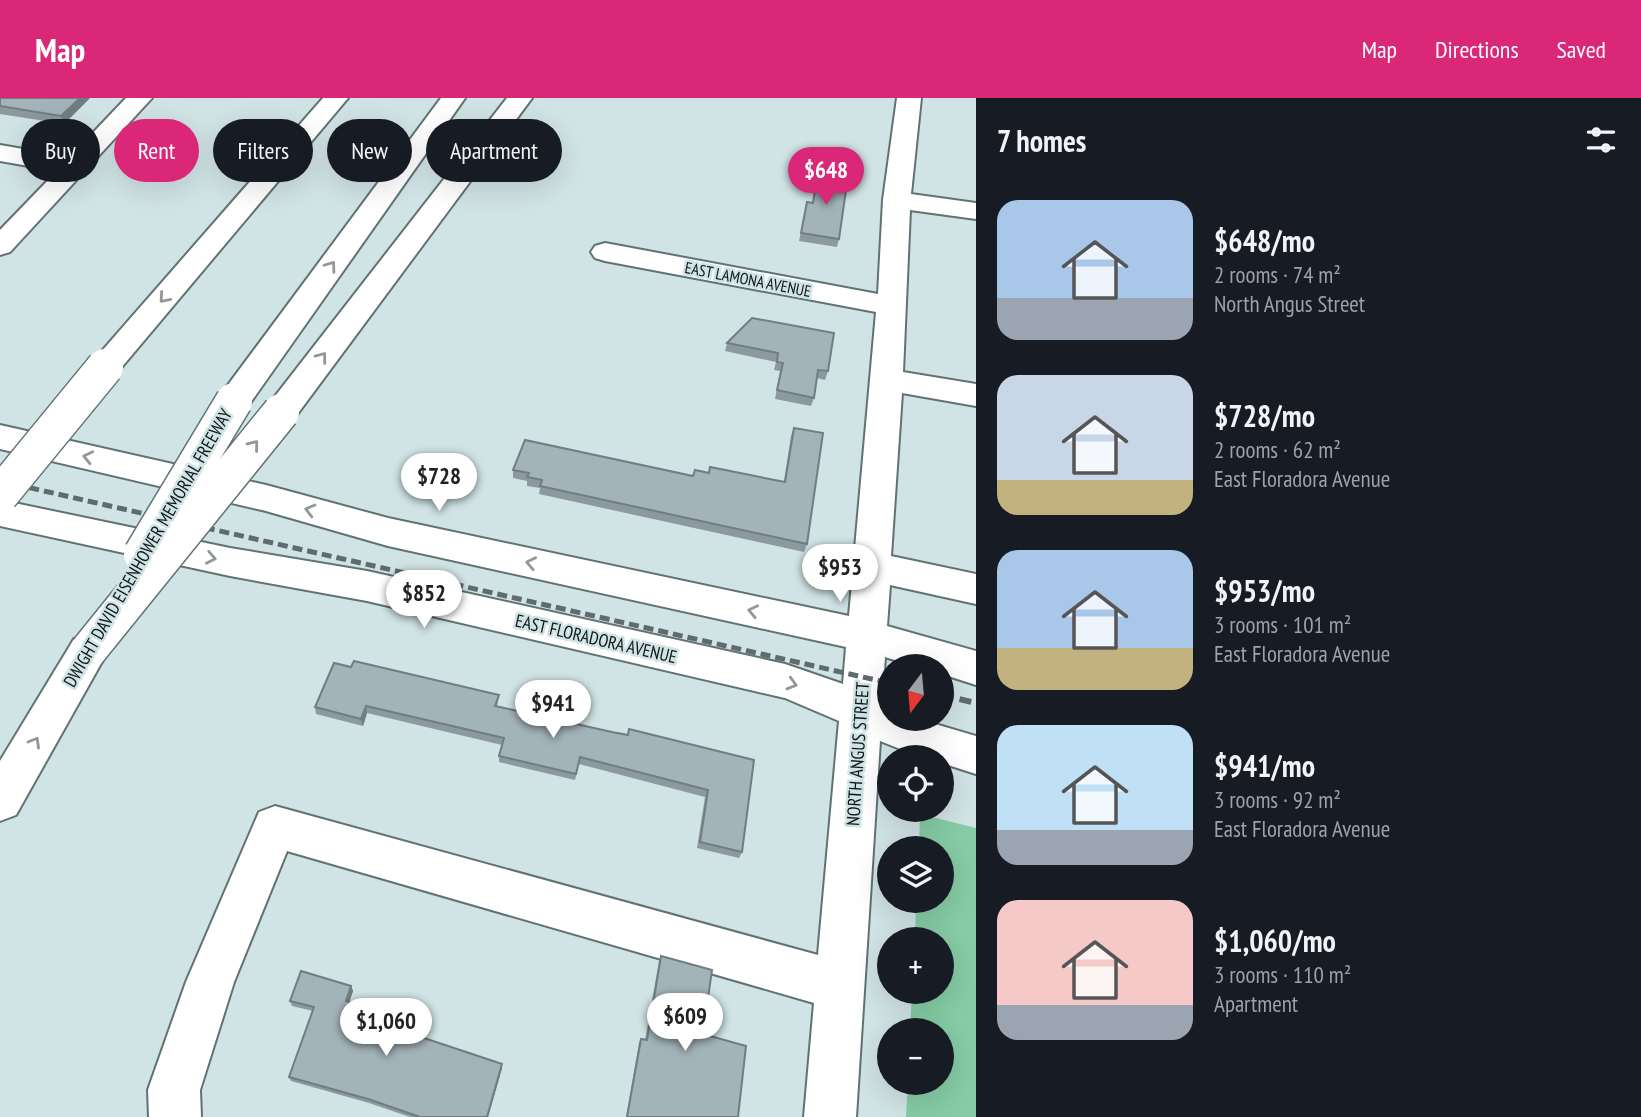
<!DOCTYPE html>
<meta charset="utf-8">
<style>
:root{--surface:#171b24;--page:#20242c;--text:#f1f3f6;--muted:#9ea1a6;--accent:#db2777}
body{margin:0;font-family:"PT Sans Narrow",sans-serif;background:var(--page);color:var(--text);height:100vh;display:flex;flex-direction:column;font-size:26px;white-space:nowrap}
*{box-sizing:border-box;margin:0}
p{font-size:23px;color:var(--muted)}
.icon{flex:none;width:38px;height:38px;fill:none;stroke:currentColor;stroke-width:2;stroke-linecap:round;stroke-linejoin:round}
.map{position:relative;flex:1;overflow:hidden}
.panel{display:flex;flex-direction:column;background:var(--surface);width:665px}
.panel>*{flex:none}
.top-card{position:absolute;left:21px;top:21px;width:665px;height:63px;display:flex;gap:14px}
.needle{width:46px;rotate:196deg}
.tools{position:absolute;left:877px;top:556px;display:grid;gap:14px}
.tools a{display:grid;place-items:center;width:77px;height:77px;border-radius:50%;background:var(--surface);box-shadow:0 7px 28px #0002;font-size:35px}
.price{position:absolute;translate:-50% -60px;padding:0 16px;border-radius:24px;background:#fff;color:#222;font-size:23px;line-height:46px;filter:drop-shadow(0 2px 4px #0008)}
.price::after{content:'';position:absolute;left:50%;top:42px;width:21px;height:16px;margin-left:-10px;background:inherit;clip-path:polygon(0 0,100% 0,50% 100%)}
.price.active{background:var(--accent);color:#fff}
ul{padding:0;list-style:none}
li{display:flex;align-items:center;gap:21px;height:175px;padding:0 21px}
li span{display:grid;place-items:center;flex:none;width:196px;height:140px;border-radius:21px;color:#555}
li>.icon{margin-inline-start:auto}
span .icon{width:84px;height:84px;fill:#fffc;stroke-width:1}
li b{font-size:30px}
h2{display:flex;justify-content:space-between;align-items:center;height:84px;padding:0 21px;font-size:30px}
.chip{padding:0 24px;border-radius:32px;background:var(--surface);box-shadow:0 7px 28px #0002;font-size:24px;line-height:63px}
.chip.active{background:var(--accent);color:#fff}
header{display:flex;align-items:center;gap:42px;box-sizing:border-box;height:98px;padding:0 35px;background:var(--accent);color:#fff}
header strong{font-size:33px}
nav{display:flex;gap:38px;margin-inline-start:auto;font-size:24px}
main{display:flex;flex:1;min-height:0}
.map>svg:first-child{display:block}
.green{fill:#85cba5}
.lines{fill:none;stroke-linecap:round;stroke-linejoin:round}
.minor-casing{stroke:#617274;stroke-width:4}
.highway-casing{stroke:#617274;stroke-width:4}
.minor{fill:#fff;fill-rule:evenodd}
.highway{fill:#fff;fill-rule:evenodd}
.rail-far1{stroke:#5f6b6d;stroke-width:5;stroke-dasharray:10 5;stroke-linecap:butt}
.rail{stroke:#5f6b6d;stroke-width:6;stroke-dasharray:12 6;stroke-linecap:butt}
.highway-bridge-casing{stroke:#617274;stroke-width:39;stroke-linecap:butt}
.highway-bridge{stroke:#fff;stroke-width:36}
.wall{fill:#8c9aa0}
.shaded-wall{fill:#727d82}
.building{fill:#a3b3ba;stroke:#727d82;stroke-width:2}
.oneway{stroke:#939797}
.labels{text-anchor:middle;stroke-width:5;stroke-linejoin:round;paint-order:stroke}
.far-street-label{font-size:16px;fill:#101718;stroke:#d0e3e5}
.street-label{font-size:18px;fill:#101718;stroke:#d0e3e5}
</style>
<header>
<strong>Map</strong>
<nav><a>Map</a><a>Directions</a><a>Saved</a></nav>
</header>
<main>
<div class="map">
<svg width="976" height="1019" viewBox="0 0 976 1019">
<rect width="100%" height="100%" fill="#d0e3e5"/>
<path class="green" d="M920,716L976,730V1019H906L908,985H942V933H910L912,894H942V842H915L916,803H942V751H919Z"/>
<g class="lines">
<defs>
<g id="minor">
<path d="M126,0H152L10,154L0,157V132L57,73L0,63V47L70,59Z"/>
<path d="M897,0H921L911,96L976,105V121L910,112L903,274L976,286V308L902,295L891,458L976,476V506L890,487L887,528L976,553V587L942,576V569H917L885,559L882,605L889,608V621H918L976,638V676L942,665V660H923L880,643L856,1019H804L814,905L287,753L234,884L200,992L201,1019H149L148,992L186,884L259,714L275,708L818,857L839,623L785,600L367,503L230,478L0,428V402L230,450L367,473L785,566L843,586L846,549L388,448L266,413L0,351V327L266,387L388,420L849,518L876,214L605,163L595,160L591,154L595,148L605,145L878,196L883,102Z"/>
</g>
<g id="highway">
<path d="M323,0H348L116,276L105,279L94,276L89,269L94,262Z"/>
<path d="M441,0H465L246,311L234,314L222,311L218,303L222,295Z"/>
<path d="M507,0H532L293,322L281,325L269,322L264,314L269,306Z"/>
<path d="M88,537L102,541L108,553L16,717L0,723V663L74,541Z"/>
</g>
</defs>
<use href="#minor" class="minor-casing"/>
<use href="#highway" class="highway-casing"/>
<use href="#minor" class="minor"/>
<use href="#highway" class="highway"/>
<path class="rail-far1" d="M0,383L889,585"/>
<path class="rail" d="M942,597L976,605"/>
<defs>
<g id="highway-bridge">
<path d="M0,397L105,269"/>
<path d="M142,456L234,303"/>
<path d="M88,553L281,314"/>
</g>
</defs>
<use href="#highway-bridge" class="highway-bridge-casing"/>
<use href="#highway-bridge" class="highway-bridge"/>
</g>
<g class="wall">
<path d="M0,0H90L64,26L0,16Z"/>
<path d="M818,74L839,141L837,149L799,143L807,104L812,105Z"/>
<path d="M752,220L828,273L825,282L817,280L814,300L811,308L775,301L780,273L774,272L776,264L725,253L727,245Z"/>
<path d="M794,330L807,446L804,454L539,396L540,390L527,388V383L513,380V372L693,378L709,375L784,383L791,338Z"/>
<path d="M351,569L499,597L497,609L612,634L754,662L742,754L739,760L697,750L705,699L579,666L575,682L499,664V658L502,647L367,615L363,628L316,616L315,609Z"/>
<path d="M661,858L703,936L738,1019H626L639,945L641,941L645,942L659,863Z"/>
<path d="M351,888L353,893L349,904L395,922L393,930L502,970L488,1019H410L369,1005L291,983L289,979L313,913L292,908L290,903Z"/>
</g>
<g class="shaded-wall">
<path d="M80,0H90L64,26L61,18Z"/>
<path d="M366,608L367,615L363,628L361,621Z"/>
<path d="M351,888L353,893L348,908L346,903Z"/>
<path d="M394,918L395,922L392,934L391,929Z"/>
<path d="M502,966V970L488,1019H487Z"/>
</g>
<g class="building">
<path d="M0,0H80L61,18L0,8Z"/>
<path d="M818,74L848,78L839,141L801,135L807,104L813,105Z"/>
<path d="M752,220L834,235L828,273L818,272L814,300L777,292L783,265L777,264L778,255L727,245Z"/>
<path d="M794,330L823,335L807,446L540,388L542,382L527,379L529,375L513,372L525,342L693,378L695,372L709,375L710,369L785,384Z"/>
<path d="M354,563L499,597L495,608L612,634L628,637L629,631L754,662L742,754L700,744L708,692L580,659L576,676L499,658L504,640L366,608L361,621L315,609L334,565L351,569Z"/>
<path d="M661,858L712,872L703,936L746,948L738,1019H627L641,941L647,942Z"/>
<path d="M301,873L351,888L346,903L394,918L391,929L502,966L487,1019H420L368,1001L289,979L314,909L290,903Z"/>
</g>
<defs><path id="oneway-chevron" d="M-2-3.5L2.5 0L-2 3.5" fill="none" stroke-width="1.6" stroke-linecap="round" stroke-linejoin="round" transform="scale(1.75)"/></defs>
<g class="oneway">
<use href="#oneway-chevron" transform="translate(331 168) rotate(-54)"/>
<use href="#oneway-chevron" transform="translate(164 200) rotate(131)"/>
<use href="#oneway-chevron" transform="translate(322 259) rotate(-53)"/>
<use href="#oneway-chevron" transform="translate(254 347) rotate(-51)"/>
<use href="#oneway-chevron" transform="translate(88 359) rotate(-167)"/>
<use href="#oneway-chevron" transform="translate(310 412) rotate(-165)"/>
<use href="#oneway-chevron" transform="translate(211 460) rotate(11)"/>
<use href="#oneway-chevron" transform="translate(531 465) rotate(-168)"/>
<use href="#oneway-chevron" transform="translate(753 513) rotate(-168)"/>
<use href="#oneway-chevron" transform="translate(792 586) rotate(16)"/>
<use href="#oneway-chevron" transform="translate(35 644) rotate(-60)"/>
</g>
<g class="labels">
<g class="far-street-label">
<text transform="translate(748 181) rotate(11)" y="6">EAST LAMONA AVENUE</text>
</g>
<g class="street-label">
<text transform="translate(148 450) rotate(-60)" y="6">DWIGHT DAVID EISENHOWER MEMORIAL FREEWAY</text>
<text transform="translate(596 541) rotate(13)" y="6">EAST FLORADORA AVENUE</text>
<text transform="translate(858 656) rotate(-86)" y="6">NORTH ANGUS STREET</text>
</g>
</g>
</svg>
<div class="tools">
<a><svg class="needle" viewBox="-14 -14 28 28"><path d="M0-13l5 13h-10z" fill="#e53935"/><path d="M0 13l5-13h-10z" fill="#9ea1a6"/></svg></a>
<a><svg class="icon" aria-label="locate" viewBox="0 0 24 24"><circle cx="12" cy="12" r="6"/><path d="M12 2v4M12 18v4M2 12h4M18 12h4"/></svg></a>
<a><svg class="icon" aria-label="layers" viewBox="0 0 24 24"><path d="M12 4l9 5-9 5-9-5zM3 14l9 5 9-5"/></svg></a>
<a>+</a>
<a>−</a>
</div>
<b class="price active" style="left:826px;top:109px">$648</b>
<b class="price" style="left:439px;top:415px">$728</b>
<b class="price" style="left:840px;top:506px">$953</b>
<b class="price" style="left:424px;top:532px">$852</b>
<b class="price" style="left:553px;top:642px">$941</b>
<b class="price" style="left:685px;top:955px">$609</b>
<b class="price" style="left:386px;top:960px">$1,060</b>
<div class="top-card">
<a class="chip">Buy</a>
<a class="chip active">Rent</a>
<a class="chip">Filters</a>
<a class="chip">New</a>
<a class="chip">Apartment</a>
</div>
</div>
<section class="panel">
<h2>7 homes<svg class="icon" aria-label="filters" viewBox="0 0 24 24"><path d="M4 7h16M4 17h16"/><circle cx="9" cy="7" r="2"/><circle cx="15" cy="17" r="2"/></svg></h2>
<ul>
<li><span style="background:linear-gradient(#a9c7e8 70%,#9aa5b1 0)"><svg class="icon" aria-label="home" viewBox="0 0 24 24"><path d="M3 11l9-7 9 7M6 9v11h12V9"/></svg></span><div><b>$648/mo</b><p>2 rooms · 74 m²</p><p>North Angus Street</p></div></li>
<li><span style="background:linear-gradient(#c9d6e8 75%,#c2b280 0)"><svg class="icon" aria-label="home" viewBox="0 0 24 24"><path d="M3 11l9-7 9 7M6 9v11h12V9"/></svg></span><div><b>$728/mo</b><p>2 rooms · 62 m²</p><p>East Floradora Avenue</p></div></li>
<li><span style="background:linear-gradient(#a9c7e8 70%,#c2b280 0)"><svg class="icon" aria-label="home" viewBox="0 0 24 24"><path d="M3 11l9-7 9 7M6 9v11h12V9"/></svg></span><div><b>$953/mo</b><p>3 rooms · 101 m²</p><p>East Floradora Avenue</p></div></li>
<li><span style="background:linear-gradient(#bfe0f5 75%,#9aa5b1 0)"><svg class="icon" aria-label="home" viewBox="0 0 24 24"><path d="M3 11l9-7 9 7M6 9v11h12V9"/></svg></span><div><b>$941/mo</b><p>3 rooms · 92 m²</p><p>East Floradora Avenue</p></div></li>
<li><span style="background:linear-gradient(#f6c9c9 75%,#9aa5b1 0)"><svg class="icon" aria-label="home" viewBox="0 0 24 24"><path d="M3 11l9-7 9 7M6 9v11h12V9"/></svg></span><div><b>$1,060/mo</b><p>3 rooms · 110 m²</p><p>Apartment</p></div></li>
</ul>
</section>
</main>
